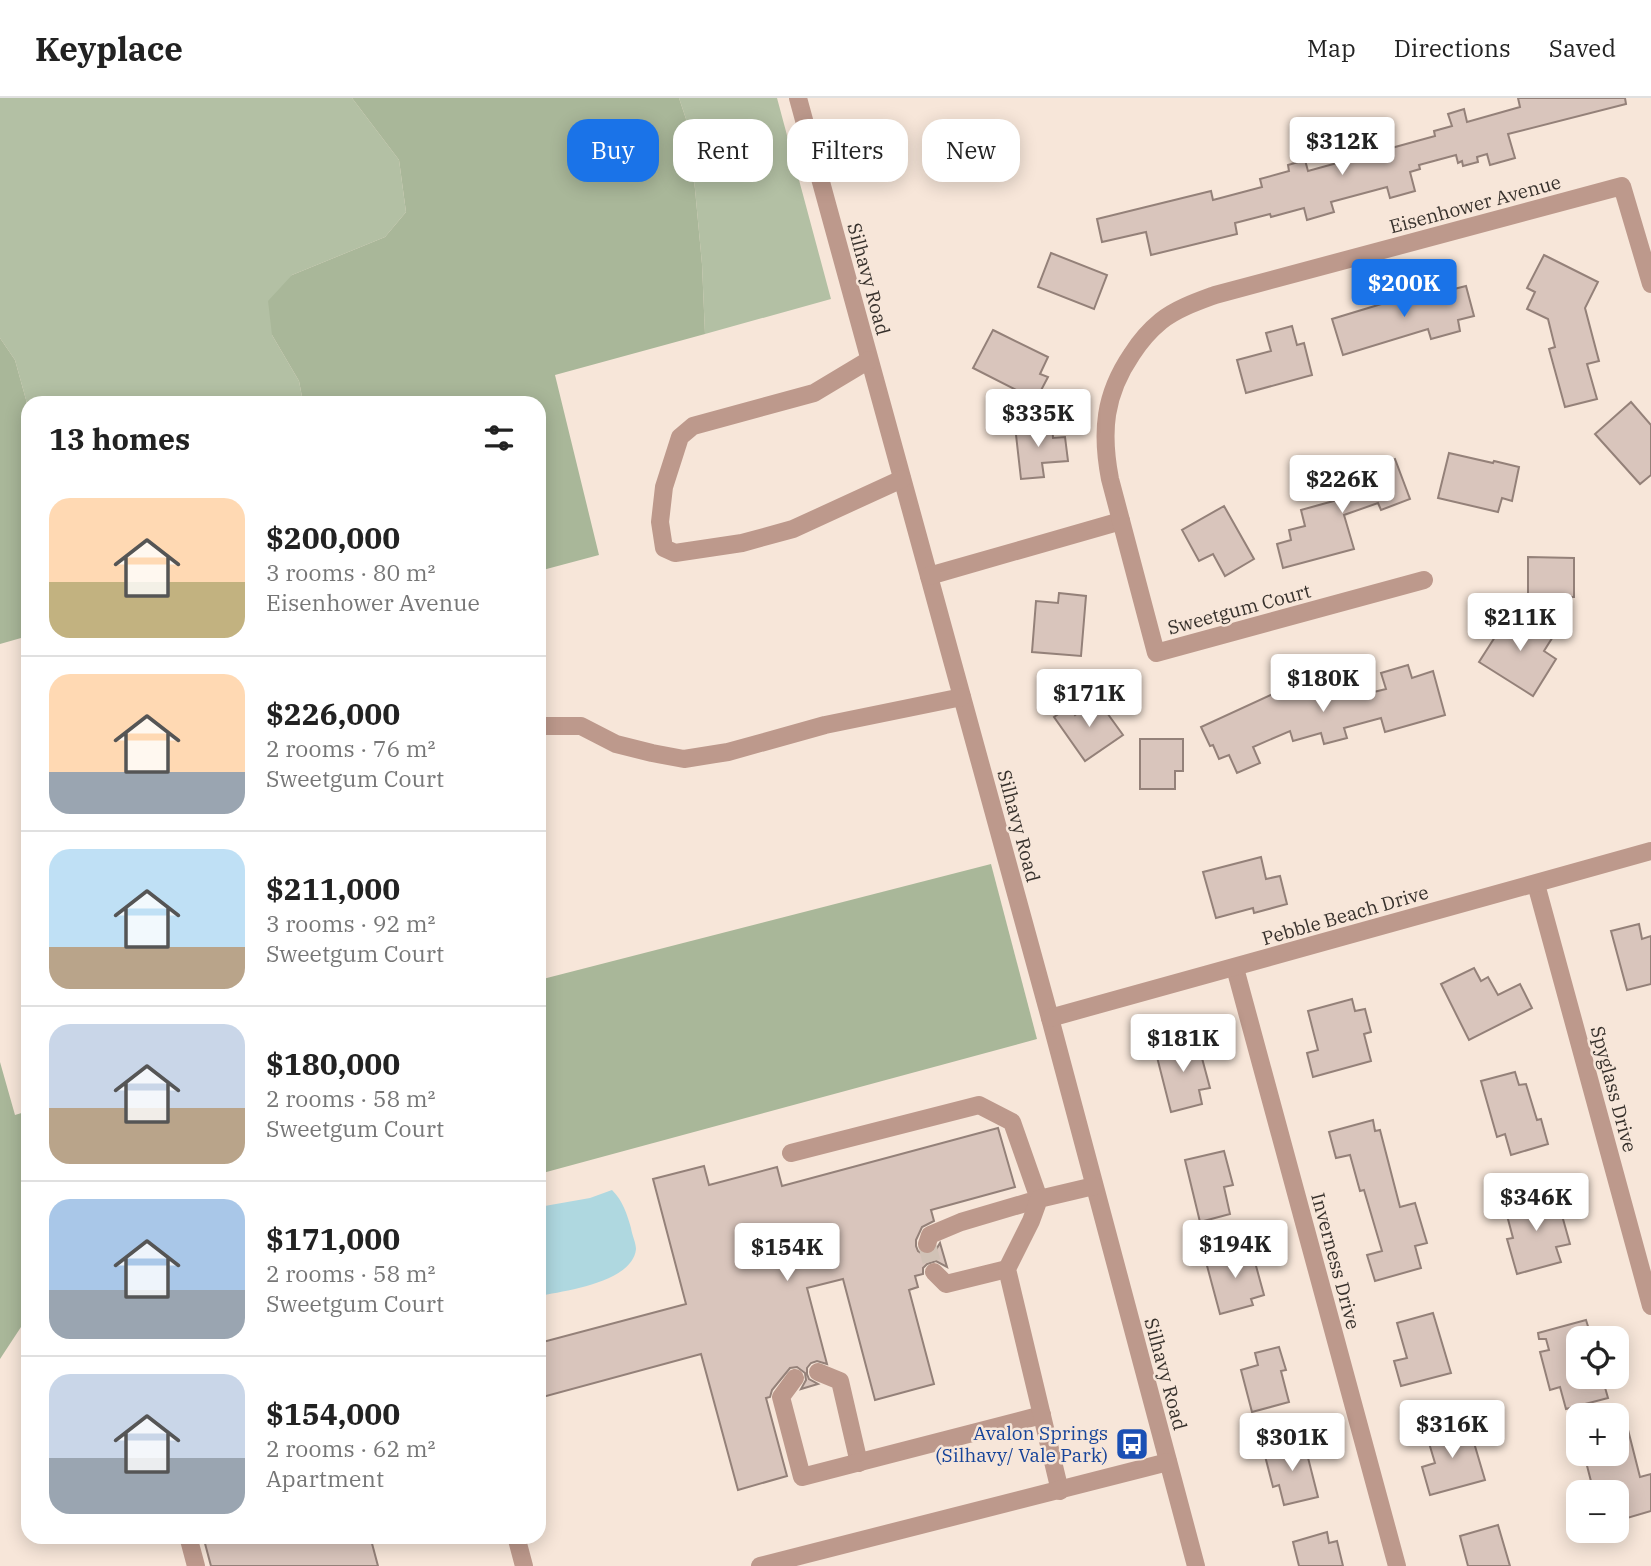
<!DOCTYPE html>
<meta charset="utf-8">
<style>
:root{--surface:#fff;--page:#f6f6f6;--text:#222;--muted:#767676;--line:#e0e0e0;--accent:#1a73e8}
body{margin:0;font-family:"IBM Plex Serif",serif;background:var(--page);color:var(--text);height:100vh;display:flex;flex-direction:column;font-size:26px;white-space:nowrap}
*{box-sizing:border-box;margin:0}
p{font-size:23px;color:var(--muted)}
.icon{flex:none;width:38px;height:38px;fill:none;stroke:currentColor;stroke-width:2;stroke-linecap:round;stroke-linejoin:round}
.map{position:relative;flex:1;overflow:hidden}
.panel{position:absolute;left:21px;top:298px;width:525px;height:1148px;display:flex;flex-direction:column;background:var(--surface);border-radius:21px;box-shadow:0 4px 18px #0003}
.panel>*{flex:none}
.hud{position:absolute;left:567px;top:21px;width:665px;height:63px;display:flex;gap:14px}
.fabs{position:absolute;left:1566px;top:1228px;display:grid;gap:14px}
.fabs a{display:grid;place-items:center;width:63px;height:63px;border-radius:14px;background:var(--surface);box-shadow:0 4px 18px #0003;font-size:35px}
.price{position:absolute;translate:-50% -60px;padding:0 16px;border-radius:7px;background:#fff;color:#222;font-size:23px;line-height:46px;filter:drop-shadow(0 2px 4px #0008)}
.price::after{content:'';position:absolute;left:50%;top:42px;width:21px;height:16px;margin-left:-10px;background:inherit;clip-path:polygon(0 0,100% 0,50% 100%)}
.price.selected{background:var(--accent);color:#fff}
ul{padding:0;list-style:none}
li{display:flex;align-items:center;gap:21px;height:175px;padding:0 28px}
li+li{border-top:2px solid var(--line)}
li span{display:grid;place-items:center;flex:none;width:196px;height:140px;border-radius:21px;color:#555}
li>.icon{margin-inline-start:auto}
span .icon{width:84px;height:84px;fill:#fffc;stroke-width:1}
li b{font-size:30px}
h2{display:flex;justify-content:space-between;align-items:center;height:84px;padding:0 28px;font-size:30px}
.pill{padding:0 24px;border-radius:21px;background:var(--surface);box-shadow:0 4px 18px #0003;font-size:24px;line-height:63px}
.pill.selected{background:var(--accent);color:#fff}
header{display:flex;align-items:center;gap:42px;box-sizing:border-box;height:98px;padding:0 35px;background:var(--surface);border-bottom:2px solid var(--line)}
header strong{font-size:33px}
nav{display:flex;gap:38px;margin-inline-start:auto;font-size:24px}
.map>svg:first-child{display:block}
.green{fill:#b3c0a4}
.forest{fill:#a9b799}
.water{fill:#afd8e0}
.building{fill:#d9c5bc;stroke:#948179;stroke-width:2}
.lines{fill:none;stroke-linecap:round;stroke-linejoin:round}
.minor-tunnel{stroke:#d1c2b6;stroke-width:18;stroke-dasharray:18 9;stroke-linecap:butt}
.minor{stroke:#bd998c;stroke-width:18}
.labels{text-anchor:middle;stroke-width:5;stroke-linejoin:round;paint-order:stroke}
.street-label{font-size:19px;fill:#37312c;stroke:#f7e6d9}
.transit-label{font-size:19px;fill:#164399;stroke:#f7e6d9;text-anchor:end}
</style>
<header>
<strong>Keyplace</strong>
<nav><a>Map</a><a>Directions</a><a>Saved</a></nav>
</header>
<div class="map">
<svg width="1651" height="1468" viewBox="0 0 1651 1468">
<rect width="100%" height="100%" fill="#f7e6d9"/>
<g class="green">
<path d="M0,0H352L399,62L406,114L385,139L292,177L272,237L299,283L303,304H28V309L15,262L0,240Z"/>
<path d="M679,0H777L831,201L705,236L702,166L695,91L686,21Z"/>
</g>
<g class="forest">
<path d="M352,0H679L686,21L695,91L702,166L705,236L555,277L599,457L539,473V304H303L299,283L272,237L268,203L292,177L385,139L406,114L399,62Z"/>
<path d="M0,240L15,262L28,309V538L0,546Z"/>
<path d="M991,766L1037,941L539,1076V882Z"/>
<path d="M0,964L15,1017L28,1013V1224L21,1229L0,1261Z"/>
</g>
<path class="water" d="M612,1092C623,1103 627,1116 631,1130C632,1137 636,1145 636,1151C633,1184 565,1193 539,1198V1109L590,1100Z"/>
<g class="building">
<path d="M1518,0H1625L1626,6L1508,36L1515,60L1490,67L1487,56L1477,59L1478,64L1463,68L1462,63L1458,65L1456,57L1419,67L1420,71L1410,74L1415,93L1390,100L1387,89L1331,104L1334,114L1307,122L1304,110L1271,119L1270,116L1235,125L1237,136L1151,157L1146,134L1102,144L1097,121L1211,93L1213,102L1262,89L1260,81L1289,73L1288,67L1305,62L1308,73L1435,38L1434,33L1452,28L1448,16L1464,11L1467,24L1520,9Z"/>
<path d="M1051,155L1107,177L1094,211L1038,189Z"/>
<path d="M1544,157L1598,184L1585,210L1599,263L1587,266L1597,301L1565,309L1549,251L1555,249L1548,221L1527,211L1535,194L1527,190Z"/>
<path d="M1444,187L1446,193L1466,188L1474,218L1458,222L1460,233L1431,241L1428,231L1343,257L1332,221Z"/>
<path d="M1292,228L1297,247L1304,245L1312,277L1246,295L1237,262L1271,253L1266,235Z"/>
<path d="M993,232L1048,259L1040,276L1048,279L1036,302L973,270Z"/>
<path d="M1631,304L1651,327V377L1640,386L1595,336Z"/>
<path d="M1052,324L1053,340L1065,339L1068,363L1042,365L1044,379L1021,381L1015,328Z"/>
<path d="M1449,355L1493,365L1494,363L1519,369L1512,403L1502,400L1498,414L1438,400Z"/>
<path d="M1395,361L1410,401L1381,412L1378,405L1344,417L1354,451L1283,470L1277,446L1291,442L1289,432L1305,428L1301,412L1348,399L1341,381Z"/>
<path d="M1224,408L1254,461L1225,478L1213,456L1199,463L1182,432Z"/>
<path d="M1528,459L1574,460V499H1528Z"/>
<path d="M1059,495L1086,498L1081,558L1032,554L1036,503L1058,505Z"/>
<path d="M1511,514H1518L1554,537L1544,553L1556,561L1533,598L1479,564Z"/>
<path d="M1408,567L1412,580L1433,573L1445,617L1385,634L1381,620L1344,630L1347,640L1324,646L1321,635L1293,643L1290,633L1253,649L1260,665L1237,675L1229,657L1219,661L1213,647L1210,648L1201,629L1275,595L1323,582L1325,592L1346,586L1349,600L1386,591L1381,575Z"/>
<path d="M1097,601L1123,637L1085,663L1054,619L1069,609L1075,617Z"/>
<path d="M1140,641H1183V673H1175V691H1140Z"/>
<path d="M1261,759L1266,781L1280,778L1287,806L1254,815L1253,810L1216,820L1203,774Z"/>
<path d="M1639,826L1642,841L1651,838V886L1627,892L1611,833Z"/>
<path d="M1474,870L1481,883L1488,879L1498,897L1520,886L1532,910L1469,942L1441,886Z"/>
<path d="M1352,901L1355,913L1365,911L1371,934L1364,936L1371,963L1313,979L1307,955L1318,952L1308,913Z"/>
<path d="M1192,937L1195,950L1199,949L1210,990L1199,992L1202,1006L1171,1014L1157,959L1171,955L1168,943Z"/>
<path d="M1515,974L1519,987L1526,986L1537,1022L1541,1021L1548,1046L1511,1057L1505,1036L1497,1039L1481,983Z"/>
<path d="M1373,1022L1375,1033L1380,1032L1400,1109L1415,1105L1427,1145L1415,1148L1421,1170L1375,1183L1367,1157L1382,1153L1364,1092L1360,1093L1350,1057L1336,1060L1329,1034Z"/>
<path d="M998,1030L1015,1089L931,1112L934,1123L922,1129L916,1142V1148L918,1153L924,1157L934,1155L940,1145L947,1169L936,1163L927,1166L923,1170V1176L915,1178L918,1189L909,1192L934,1286L875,1302L843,1181L807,1190L827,1266L817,1263L811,1265L807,1270V1276L809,1281L818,1286L801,1291L806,1282L805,1275L797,1269L790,1270L772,1292L770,1299L766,1300L787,1378L738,1392L701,1256L539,1300V1245L686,1206L653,1081L704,1068L709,1087L777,1069L782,1088Z"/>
<path d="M1224,1053L1233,1087L1224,1089L1230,1116L1200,1124L1185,1062Z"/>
<path d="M1556,1096L1570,1146L1556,1149L1561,1164L1517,1176L1507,1141L1513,1140L1505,1110Z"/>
<path d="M1250,1146L1264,1197L1251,1201L1253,1207L1220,1216L1206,1164L1231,1158L1229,1151Z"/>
<path d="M1433,1215L1451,1275L1401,1288L1394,1263L1407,1260L1397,1225Z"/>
<path d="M1586,1222L1592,1241H1578V1279H1602L1608,1300L1566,1311L1560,1289L1550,1292L1540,1254L1549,1252L1546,1241H1539L1538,1235Z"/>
<path d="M1279,1249L1286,1272L1281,1273L1289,1304L1252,1314L1241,1272L1258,1267L1255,1255Z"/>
<path d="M1623,1312L1640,1379L1651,1376V1413L1617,1423V1395H1594L1584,1356H1617V1313Z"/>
<path d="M1466,1324L1470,1339L1472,1338L1485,1382L1430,1397L1422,1369L1435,1365L1426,1335Z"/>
<path d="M1304,1344L1318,1399L1284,1407L1279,1387L1273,1389L1264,1354Z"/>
<path d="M1498,1427L1510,1468H1468L1460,1438Z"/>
<path d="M1327,1434L1329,1445L1337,1443L1343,1468H1299L1293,1444Z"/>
<path d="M203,1438H370L378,1468H211Z"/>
</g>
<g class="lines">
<path class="minor-tunnel" d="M927,1146L934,1174"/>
<g class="minor">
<path d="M798,0L1050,920L1196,1468"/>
<path d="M869,262L814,295L693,328L680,339L664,389L660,424L664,450L675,455L742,445L793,431L902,381"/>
<path d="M929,478L1121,423"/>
<path d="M1424,482L1156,555L1110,381C1101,334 1104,297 1132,256C1139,245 1150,232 1161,223C1176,211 1196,204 1215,197L1622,88L1651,186"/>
<path d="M539,628H581L616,646L652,655L684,661L728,654L825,627L962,599"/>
<path d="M1536,786L1651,1208"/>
<path d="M1235,870L1397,1468"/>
<path d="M1050,920L1651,753"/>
<path d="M791,1055L979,1007L1012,1024L1039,1101L961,1124L930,1137L927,1146"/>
<path d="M934,1174L946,1186L1007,1171"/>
<path d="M818,1274L840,1283L859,1365"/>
<path d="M795,1280L781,1299L802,1379L1042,1317"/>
<path d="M1060,1393L1007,1171L1031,1123L1039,1101L1094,1088"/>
<path d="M188,1438L196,1468"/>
<path d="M516,1438L524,1468"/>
<path d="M760,1468L1168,1364"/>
</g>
</g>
<defs>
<symbol id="bus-square" viewBox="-11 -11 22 22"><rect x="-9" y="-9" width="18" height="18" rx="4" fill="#1a4fb4" stroke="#f7e6d9"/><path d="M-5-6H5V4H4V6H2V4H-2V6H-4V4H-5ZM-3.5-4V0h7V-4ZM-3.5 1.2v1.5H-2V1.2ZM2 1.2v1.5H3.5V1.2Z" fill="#fff"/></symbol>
</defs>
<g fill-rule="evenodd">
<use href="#bus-square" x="1113" y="1327" width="38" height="38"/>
</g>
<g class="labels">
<g class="street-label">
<text transform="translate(1475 106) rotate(-15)" y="7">Eisenhower Avenue</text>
<text transform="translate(869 181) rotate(75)" y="7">Silhavy Road</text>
<text transform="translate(1239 511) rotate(-15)" y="7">Sweetgum Court</text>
<text transform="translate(1019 728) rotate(75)" y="7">Silhavy Road</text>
<text transform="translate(1345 817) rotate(-16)" y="7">Pebble Beach Drive</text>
<text transform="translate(1614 991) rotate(75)" y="7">Spyglass Drive</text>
<text transform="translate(1336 1163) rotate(75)" y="7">Inverness Drive</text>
<text transform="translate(1166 1276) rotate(75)" y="7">Silhavy Road</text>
</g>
<g class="transit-label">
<text x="1108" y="1342">Avalon Springs<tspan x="1108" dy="22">(Silhavy/ Vale Park)</tspan></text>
</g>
</g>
</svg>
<div class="fabs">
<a><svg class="icon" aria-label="locate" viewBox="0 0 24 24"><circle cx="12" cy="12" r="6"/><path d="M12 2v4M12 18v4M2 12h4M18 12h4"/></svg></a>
<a>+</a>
<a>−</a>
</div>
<b class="price" style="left:1342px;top:79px">$312K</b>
<b class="price selected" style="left:1404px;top:221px">$200K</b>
<b class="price" style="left:1038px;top:351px">$335K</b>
<b class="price" style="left:1342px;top:417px">$226K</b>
<b class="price" style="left:1520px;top:555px">$211K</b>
<b class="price" style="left:1323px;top:616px">$180K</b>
<b class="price" style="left:1089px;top:631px">$171K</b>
<b class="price" style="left:1183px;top:976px">$181K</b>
<b class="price" style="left:1536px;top:1135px">$346K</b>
<b class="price" style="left:1235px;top:1182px">$194K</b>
<b class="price" style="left:787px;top:1185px">$154K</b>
<b class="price" style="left:1452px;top:1362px">$316K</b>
<b class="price" style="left:1292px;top:1375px">$301K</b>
<div class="hud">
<a class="pill selected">Buy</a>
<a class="pill">Rent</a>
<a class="pill">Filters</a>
<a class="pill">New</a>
</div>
<section class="panel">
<h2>13 homes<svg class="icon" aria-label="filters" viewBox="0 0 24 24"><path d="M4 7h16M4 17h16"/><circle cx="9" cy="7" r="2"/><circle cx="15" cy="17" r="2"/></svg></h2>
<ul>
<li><span style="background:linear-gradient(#ffd9b3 60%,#c2b280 0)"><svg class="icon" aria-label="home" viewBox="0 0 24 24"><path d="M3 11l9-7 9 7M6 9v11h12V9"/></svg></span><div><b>$200,000</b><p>3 rooms · 80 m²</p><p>Eisenhower Avenue</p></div></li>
<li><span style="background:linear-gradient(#ffd9b3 70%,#9aa5b1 0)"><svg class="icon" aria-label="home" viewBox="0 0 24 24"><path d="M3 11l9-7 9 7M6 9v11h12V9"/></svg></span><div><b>$226,000</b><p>2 rooms · 76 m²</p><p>Sweetgum Court</p></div></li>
<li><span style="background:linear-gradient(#bfe0f5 70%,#b9a48a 0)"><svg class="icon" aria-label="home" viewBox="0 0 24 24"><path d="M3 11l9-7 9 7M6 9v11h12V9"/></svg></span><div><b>$211,000</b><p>3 rooms · 92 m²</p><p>Sweetgum Court</p></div></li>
<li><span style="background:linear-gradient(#c9d6e8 60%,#b9a48a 0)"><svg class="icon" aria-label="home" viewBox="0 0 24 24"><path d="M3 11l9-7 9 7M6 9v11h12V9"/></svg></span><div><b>$180,000</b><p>2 rooms · 58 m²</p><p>Sweetgum Court</p></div></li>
<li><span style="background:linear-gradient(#a9c7e8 65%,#9aa5b1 0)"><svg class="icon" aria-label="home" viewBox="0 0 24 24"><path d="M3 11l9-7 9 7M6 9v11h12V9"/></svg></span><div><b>$171,000</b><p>2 rooms · 58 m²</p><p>Sweetgum Court</p></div></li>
<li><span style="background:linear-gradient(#c9d6e8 60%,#9aa5b1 0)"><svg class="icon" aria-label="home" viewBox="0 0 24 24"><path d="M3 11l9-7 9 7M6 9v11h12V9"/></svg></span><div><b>$154,000</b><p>2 rooms · 62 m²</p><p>Apartment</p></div></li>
</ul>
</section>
</div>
